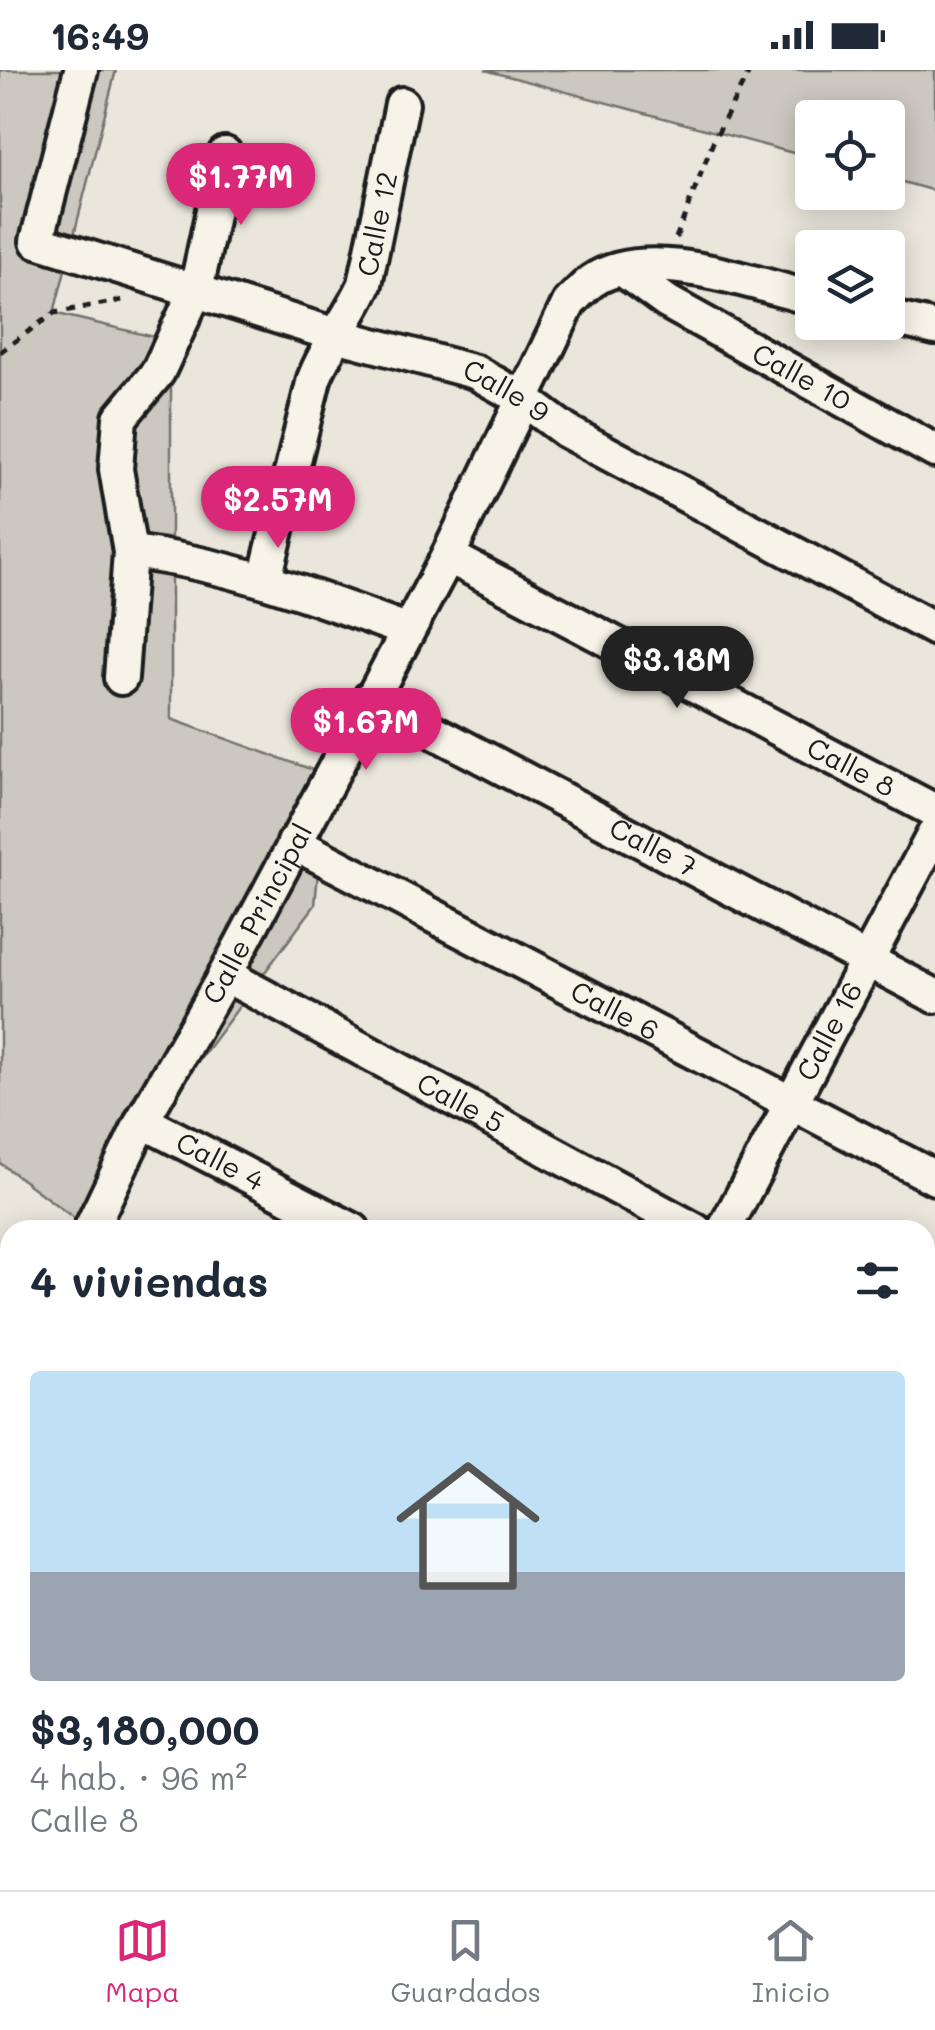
<!DOCTYPE html>
<html lang="es">
<meta charset="utf-8">
<style>
:root{--surface:#fff;--page:#f6f6f7;--text:#1f2937;--muted:#747a83;--line:#e0e1e3;--accent:#db2777}
body{margin:0;font-family:Mali,sans-serif;background:var(--page);color:var(--text);height:100vh;display:flex;flex-direction:column;font-size:38px;white-space:nowrap}
*{box-sizing:border-box;margin:0}
p{font-size:32px;color:var(--muted)}
.icon{flex:none;width:55px;height:55px;fill:none;stroke:currentColor;stroke-width:2;stroke-linecap:round;stroke-linejoin:round}
.map{position:relative;flex:1;overflow:hidden}
.panel{position:absolute;left:0px;top:1150px;width:935px;height:670px;display:flex;flex-direction:column;background:var(--surface);border-radius:30px 30px 0 0;box-shadow:0 5px 25px #0003}
.panel>*{flex:none}
.fabs{position:absolute;left:795px;top:30px;display:grid;gap:20px}
.fabs a{display:grid;place-items:center;width:110px;height:110px;border-radius:10px;background:var(--surface);box-shadow:0 5px 25px #0003;font-size:50px}
.price{position:absolute;translate:-50% -85px;padding:0 22px;border-radius:35px;background:var(--accent);color:#fff;font-size:32px;line-height:65px;filter:drop-shadow(0 2px 5px #0008)}
.price::after{content:'';position:absolute;left:50%;top:60px;width:30px;height:22px;margin-left:-15px;background:inherit;clip-path:polygon(0 0,100% 0,50% 100%)}
.price.on{background:#222;color:#fff}
ul{padding:0;list-style:none}
li{display:grid;align-content:center;gap:20px;height:530px;padding:0 30px}
li span{display:grid;place-items:center;height:310px;border-radius:10px;color:#555}
li>.icon{margin-inline-start:auto}
span .icon{width:180px;height:180px;fill:#fffc;stroke-width:1}
li b{font-size:42px}
h2{display:flex;justify-content:space-between;align-items:center;height:120px;padding:0 30px;font-size:42px}
.status{display:flex;justify-content:space-between;align-items:center;height:70px;padding:0 50px;background:var(--surface);direction:ltr}
.status svg{height:28px;fill:currentColor}
.tab-bar{display:flex;justify-content:space-around;align-items:center;height:140px;border-top:2px solid var(--line);background:var(--surface);font-size:28px;color:var(--muted)}
.tab-bar a{display:grid;justify-items:center;gap:5px}
.tab-bar .on{color:var(--accent)}
.map>svg:first-child{display:block}
.green{fill:#ccc8c0;stroke:#74726e;stroke-width:2.5}
.lines{fill:none;stroke-linecap:round;stroke-linejoin:round}
.street-casing{stroke:#1c1c1c;stroke-width:40}
.secondary-casing{stroke:#1c1c1c;stroke-width:55}
.path{stroke:#1c1c1c;stroke-width:5;stroke-dasharray:8 8;stroke-linecap:butt}
.street{stroke:#f7f3e8;stroke-width:32}
.secondary{stroke:#f7f3e8;stroke-width:48}
.labels{text-anchor:middle;stroke-width:10;stroke-linejoin:round;paint-order:stroke}
.street-label{font-size:28px;fill:#1c1c1c;stroke:#f7f3e8}
</style>
<div class="status"><b>16:49</b><svg viewBox="0 0 49 12"><path d="M0 12V9h3v3zM5 12V6h3v6zM10 12V3h3v9zM15 12V0h3v12zM26 1h20v11H26zM47 4h2v5h-2z"/></svg></div>
<div class="map">
<svg width="935" height="1820" viewBox="0 0 935 1820">
<rect width="100%" height="100%" fill="#eae6dc"/>
<filter id="ink" filterUnits="userSpaceOnUse"><feTurbulence type="fractalNoise" baseFrequency=".01" numOctaves="2"/><feDisplacementMap in="SourceGraphic" scale="20" xChannelSelector="R" yChannelSelector="G"/><feConvolveMatrix kernelMatrix="1 2 1 2 8 2 1 2 1" color-interpolation-filters="sRGB"/></filter>
<g filter="url(#ink)">
<g class="green">
<path d="M0,0H116L54,243L171,271V649L327,705L315,835L153,1052L90,1160L0,1093Z"/>
<path d="M485,0H935V121L888,108V48H812V88Z"/>
<path d="M925,1684L935,1690V1820H372L378,1810H925Z"/>
</g>
<g class="lines">
<defs>
<g id="street">
<path id="s1" d="M81,0L37,171L336,265L475,302L523,329L566,361L935,559"/>
<path id="s2" d="M622,199L667,232L935,381"/>
<path d="M888,247L935,258"/>
<path d="M130,482C226,493 316,527 406,560"/>
<path id="s3" d="M448,486L935,741"/>
<path id="s4" d="M265,509L314,309C327,275 350,247 365,214L402,34"/>
<path d="M121,608L130,482L116,399L120,348L158,302L196,220L225,84"/>
<path id="s5" d="M370,628L935,926"/>
<path id="s6" d="M294,773L935,1108"/>
<path id="s7" d="M225,905L695,1160"/>
<path id="s8" d="M142,1051L353,1160"/>
<path id="s9" d="M90,1160L142,1051L225,905L448,486L569,233C576,226 584,217 592,211C648,173 752,214 812,228"/>
<path id="s10" d="M724,1160L935,762"/>
<path d="M925,1285L935,1291"/>
<path d="M0,1335L10,1316"/>
<path d="M925,1464L935,1469"/>
<path d="M0,1511L10,1516"/>
<path d="M367,1820L373,1810"/>
</g>
<g id="secondary">
<path d="M0,1722L10,1729"/>
<path d="M0,1785L10,1791"/>
<path d="M39,1810L54,1820"/>
<path d="M126,1810L140,1820"/>
</g>
</defs>
<use href="#street" class="street-casing"/>
<use href="#secondary" class="secondary-casing"/>
<g class="path">
<path d="M676,168L713,72L750,0"/>
<path d="M0,282L54,243L123,230"/>
</g>
<use href="#street" class="street"/>
<use href="#secondary" class="secondary"/>
</g>
</g>
<g class="labels">
<g class="street-label">
<text dy="10" stroke="none"><textPath href="#s4" startOffset="375">Calle 12</textPath></text>
<text dy="10" stroke="none"><textPath href="#s2" startOffset="210">Calle 10</textPath></text>
<text dy="10" stroke="none"><textPath href="#s1" startOffset="670">Calle 9</textPath></text>
<text dy="10" stroke="none"><textPath href="#s3" startOffset="455">Calle 8</textPath></text>
<text dy="10" stroke="none"><textPath href="#s5" startOffset="320">Calle 7</textPath></text>
<text dy="10" stroke="none"><textPath href="#s9" startOffset="358">Calle Principal</textPath></text>
<text dy="10" stroke="none"><textPath href="#s6" startOffset="362">Calle 6</textPath></text>
<text dy="10" stroke="none"><textPath href="#s10" startOffset="225">Calle 16</textPath></text>
<text dy="10" stroke="none"><textPath href="#s7" startOffset="268">Calle 5</textPath></text>
<text dy="10" stroke="none"><textPath href="#s8" startOffset="88">Calle 4</textPath></text>
</g>
</g>
</svg>
<div class="fabs">
<a><svg class="icon" aria-label="locate" viewBox="0 0 24 24"><circle cx="12" cy="12" r="6"/><path d="M12 2v4M12 18v4M2 12h4M18 12h4"/></svg></a>
<a><svg class="icon" aria-label="layers" viewBox="0 0 24 24"><path d="M12 4l9 5-9 5-9-5zM3 14l9 5 9-5"/></svg></a>
</div>
<b class="price" style="left:241px;top:158px">$1.77M</b>
<b class="price" style="left:278px;top:481px">$2.57M</b>
<b class="price on" style="left:677px;top:641px">$3.18M</b>
<b class="price" style="left:366px;top:703px">$1.67M</b>
<section class="panel">
<h2>4 viviendas<svg class="icon" aria-label="filters" viewBox="0 0 24 24"><path d="M4 7h16M4 17h16"/><circle cx="9" cy="7" r="2"/><circle cx="15" cy="17" r="2"/></svg></h2>
<ul>
<li><span style="background:linear-gradient(#bfe0f5 65%,#9aa5b1 0)"><svg class="icon" aria-label="home" viewBox="0 0 24 24"><path d="M3 11l9-7 9 7M6 9v11h12V9"/></svg></span><div><b>$3,180,000</b><p>4 hab. · 96 m²</p><p>Calle 8</p></div></li>
</ul>
</section>
</div>
<nav class="tab-bar">
<a class="on"><svg class="icon" aria-label="map" viewBox="0 0 24 24"><path d="M3 6l6-2 6 2 6-2v14l-6 2-6-2-6 2zM9 4v14M15 6v14"/></svg>Mapa</a>
<a><svg class="icon" aria-label="saved" viewBox="0 0 24 24"><path d="M7 4h10v16l-5-4-5 4z"/></svg>Guardados</a>
<a><svg class="icon" aria-label="home" viewBox="0 0 24 24"><path d="M3 11l9-7 9 7M6 9v11h12V9"/></svg>Inicio</a>
</nav>
